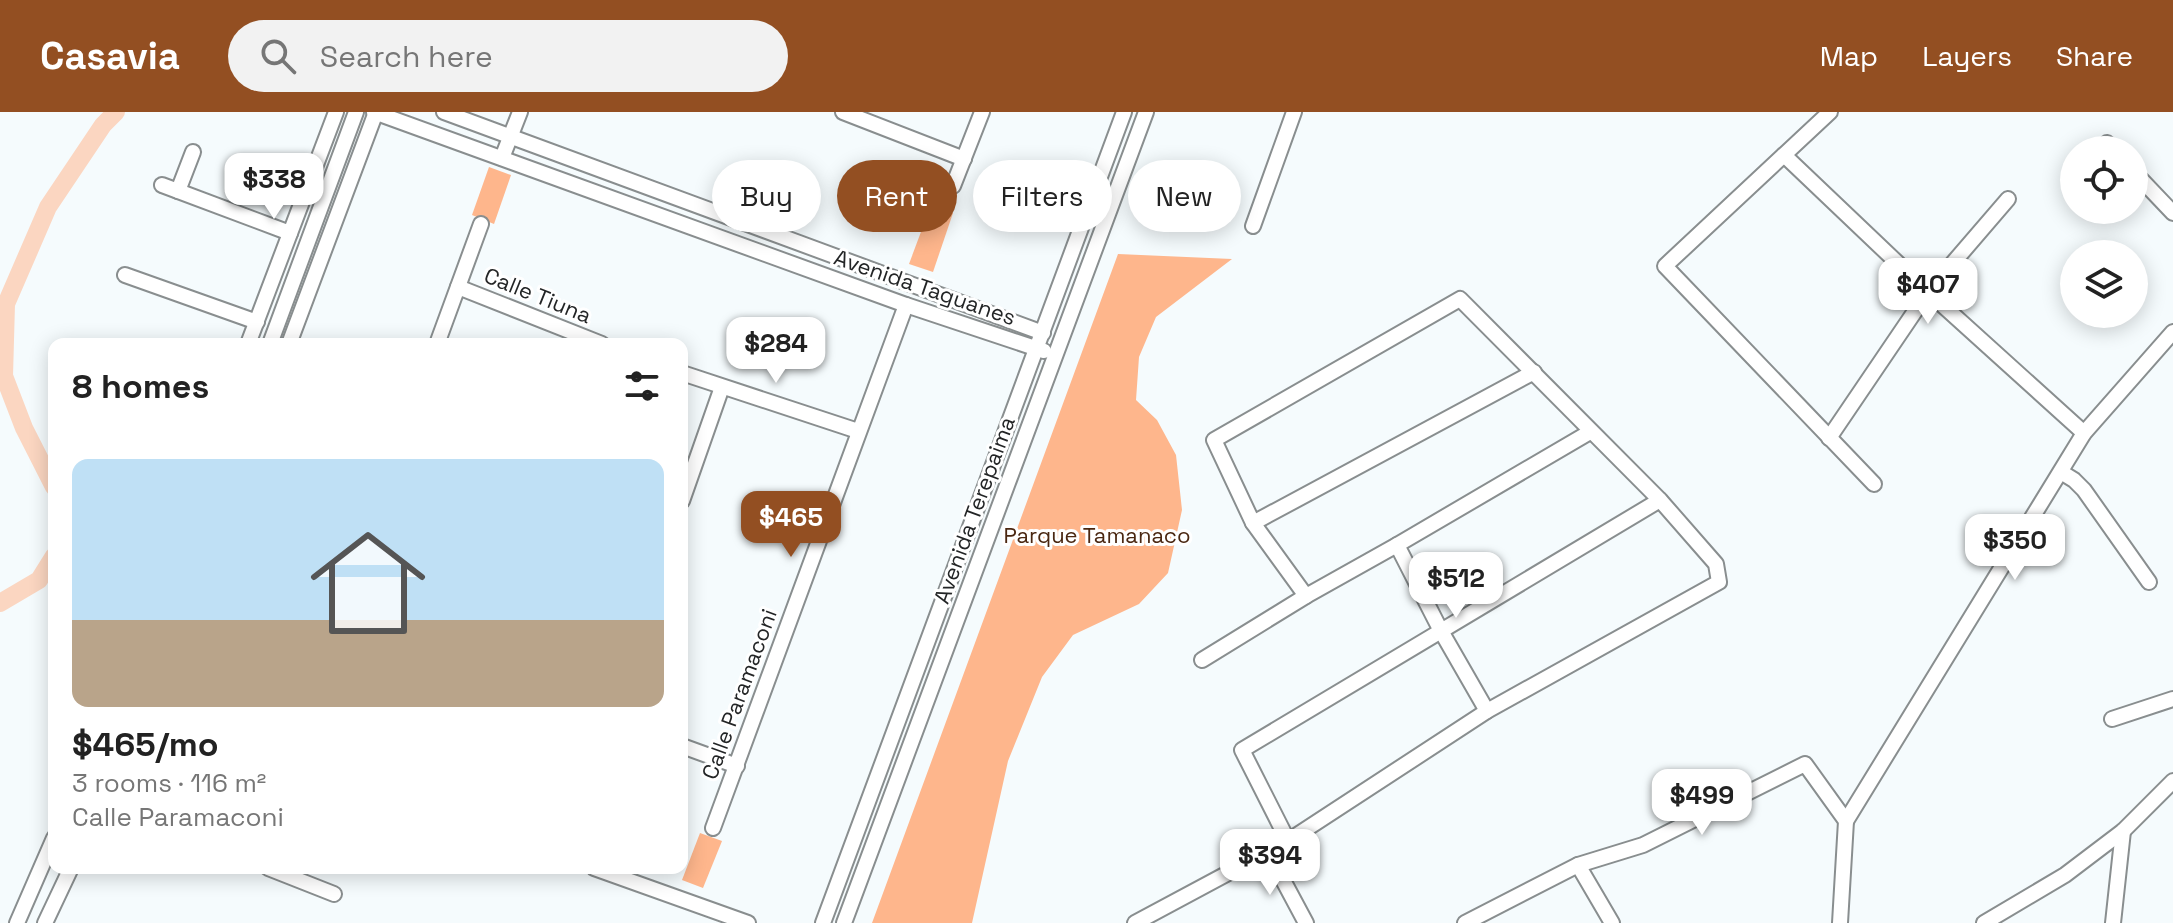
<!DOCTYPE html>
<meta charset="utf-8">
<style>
:root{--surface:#fff;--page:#f2f2f2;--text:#222;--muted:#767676;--accent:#934f22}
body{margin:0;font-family:"Space Grotesk",sans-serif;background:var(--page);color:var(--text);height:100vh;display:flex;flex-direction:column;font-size:30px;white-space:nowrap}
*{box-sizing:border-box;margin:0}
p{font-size:26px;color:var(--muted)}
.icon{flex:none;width:44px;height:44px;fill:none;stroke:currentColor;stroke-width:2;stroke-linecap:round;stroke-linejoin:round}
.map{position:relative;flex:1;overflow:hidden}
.details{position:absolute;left:48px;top:226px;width:640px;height:536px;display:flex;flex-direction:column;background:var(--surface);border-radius:16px;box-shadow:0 4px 20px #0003}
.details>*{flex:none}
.banner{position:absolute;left:712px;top:48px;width:760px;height:72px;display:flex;gap:16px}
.controls{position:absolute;left:2060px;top:24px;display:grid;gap:16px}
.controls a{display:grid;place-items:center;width:88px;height:88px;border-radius:50%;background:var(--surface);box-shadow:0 4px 20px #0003;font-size:40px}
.price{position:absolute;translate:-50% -68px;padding:0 18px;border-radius:16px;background:#fff;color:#222;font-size:26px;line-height:52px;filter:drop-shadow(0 2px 4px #0008)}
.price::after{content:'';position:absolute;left:50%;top:48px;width:24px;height:18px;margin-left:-12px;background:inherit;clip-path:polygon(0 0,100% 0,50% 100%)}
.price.on{background:var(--accent);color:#fff}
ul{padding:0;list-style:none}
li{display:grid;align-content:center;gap:16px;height:424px;padding:0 24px}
li span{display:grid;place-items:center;height:248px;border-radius:16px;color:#555}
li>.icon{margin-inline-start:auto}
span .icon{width:144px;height:144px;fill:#fffc;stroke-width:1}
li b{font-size:34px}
h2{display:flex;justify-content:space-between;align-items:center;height:96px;padding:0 24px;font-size:34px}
.tag{padding:0 28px;border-radius:36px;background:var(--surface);box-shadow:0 4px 20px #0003;font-size:28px;line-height:72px}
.tag.on{background:var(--accent);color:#fff}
header{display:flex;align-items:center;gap:48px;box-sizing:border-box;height:112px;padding:0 40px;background:var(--accent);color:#fff}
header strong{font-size:38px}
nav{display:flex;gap:44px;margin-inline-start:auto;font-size:28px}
.search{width:560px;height:72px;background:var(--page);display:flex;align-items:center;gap:20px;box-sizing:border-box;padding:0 28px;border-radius:44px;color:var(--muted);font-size:30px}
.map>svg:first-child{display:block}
.green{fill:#feb68c}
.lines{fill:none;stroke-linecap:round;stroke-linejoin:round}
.canal{stroke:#fbd6c1;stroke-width:18}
.street-casing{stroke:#898e8f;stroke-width:18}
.street{stroke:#fff;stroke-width:14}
.labels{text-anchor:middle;stroke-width:6;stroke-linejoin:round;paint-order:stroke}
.street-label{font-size:22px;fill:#232526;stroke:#fff}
.park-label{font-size:22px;fill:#4a2711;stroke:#fff}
</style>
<header>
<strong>Casavia</strong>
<div class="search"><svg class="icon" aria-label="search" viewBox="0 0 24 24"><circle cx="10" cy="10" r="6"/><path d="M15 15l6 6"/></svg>Search here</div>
<nav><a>Map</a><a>Layers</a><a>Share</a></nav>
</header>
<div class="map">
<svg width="2173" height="811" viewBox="0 0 2173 811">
<rect width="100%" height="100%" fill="#f5fbfd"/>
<g class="green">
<path d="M489,55L511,63L494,112L472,103Z"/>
<path d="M931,93L953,101L933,160L909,152Z"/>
<path d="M1118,142L1232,147L1156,205L1139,245L1136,288L1157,308L1176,343L1182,398L1168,461L1139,492L1073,523L1042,565L1008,649L972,811H872Z"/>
<path d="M700,721L722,729L703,776L682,768Z"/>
</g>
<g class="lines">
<g class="canal">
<path d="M54,375L24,316L4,264L6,192L48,95L103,13L116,0"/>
<path d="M0,491L39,468L54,444"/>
</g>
<defs>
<g id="street">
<path d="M374,0L906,193L1044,239"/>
<path d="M444,0L1043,221"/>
<path d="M843,0L964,47"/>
<path d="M1830,0L1665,154L1874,372"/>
<path d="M2107,31L2113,38"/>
<path d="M1784,43L1928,180L2084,321"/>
<path d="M502,46L520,0"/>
<path d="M2134,60L2173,101"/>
<path d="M162,73L290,121"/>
<path d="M953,74L982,0"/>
<path d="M178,79L193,40"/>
<path d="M1253,114L1294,0"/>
<path d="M125,163L257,210"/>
<path d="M458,175L602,232"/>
<path d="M248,232L336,0"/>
<path d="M270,232L356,0"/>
<path d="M289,232L376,0"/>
<path d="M437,232L481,112"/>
<path d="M682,261L858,319"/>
<path d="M1829,326L1928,180L2008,87"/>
<path d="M2061,360L2074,368L2084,378L2149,470"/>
<path d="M682,389L722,275"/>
<path d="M1253,411L1534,260"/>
<path d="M1397,433L1441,519L1487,599"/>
<path d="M1306,484L1397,433L1590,320"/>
<path d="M2112,607L2173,587"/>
<path d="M682,634L737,654"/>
<path d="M1846,709L2084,321L2173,220"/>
<path d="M713,716L906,193"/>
<path d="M1288,729L1242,638L1660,388"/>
<path d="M1268,740L1306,811"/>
<path d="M1578,753L1612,811"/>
<path d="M268,756L334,782"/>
<path d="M594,756L748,811"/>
<path d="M17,811L54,726"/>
<path d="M45,811L71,756"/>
<path d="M823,811L1124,0"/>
<path d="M844,811L1146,0"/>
<path d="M1135,811L1288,729L1487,599L1719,470L1716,452L1660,388L1460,187L1214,328L1253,411L1306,484L1202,548"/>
<path d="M1465,811L1578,753L1643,733L1805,652L1846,709L1840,811"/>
<path d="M1984,811L2065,763L2123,719L2173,669"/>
<path d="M2113,811L2123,719"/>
</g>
</defs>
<use href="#street" class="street-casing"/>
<use href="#street" class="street"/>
</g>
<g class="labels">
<g class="street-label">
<text transform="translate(925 175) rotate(19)" y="8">Avenida Taguanes</text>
<text transform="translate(538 183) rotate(22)" y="8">Calle Tiuna</text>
<text transform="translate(974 398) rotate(-70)" y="8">Avenida Terepaima</text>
<text transform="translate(739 582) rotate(-70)" y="8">Calle Paramaconi</text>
</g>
<g class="park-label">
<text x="1097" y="431">Parque Tamanaco</text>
</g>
</g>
</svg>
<div class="controls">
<a><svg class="icon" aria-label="locate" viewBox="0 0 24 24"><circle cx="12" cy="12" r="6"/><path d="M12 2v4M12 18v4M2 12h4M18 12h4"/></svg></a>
<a><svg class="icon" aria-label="layers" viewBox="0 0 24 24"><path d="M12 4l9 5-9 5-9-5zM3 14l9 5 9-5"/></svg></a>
</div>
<b class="price" style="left:274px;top:109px">$338</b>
<b class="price" style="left:1928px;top:214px">$407</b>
<b class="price" style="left:776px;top:273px">$284</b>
<b class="price on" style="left:791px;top:447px">$465</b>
<b class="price" style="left:2015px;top:470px">$350</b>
<b class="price" style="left:1456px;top:508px">$512</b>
<b class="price" style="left:1702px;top:725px">$499</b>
<b class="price" style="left:1270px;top:785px">$394</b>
<div class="banner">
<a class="tag">Buy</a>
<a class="tag on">Rent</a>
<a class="tag">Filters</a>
<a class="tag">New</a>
</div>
<section class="details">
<h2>8 homes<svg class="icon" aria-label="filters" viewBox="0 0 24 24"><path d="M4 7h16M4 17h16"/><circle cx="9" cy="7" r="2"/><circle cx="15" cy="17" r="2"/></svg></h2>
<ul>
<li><span style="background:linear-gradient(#bfe0f5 65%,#b9a48a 0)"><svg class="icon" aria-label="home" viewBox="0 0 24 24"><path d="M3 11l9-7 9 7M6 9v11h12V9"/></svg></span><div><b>$465/mo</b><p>3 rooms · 116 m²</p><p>Calle Paramaconi</p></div></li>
</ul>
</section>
</div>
